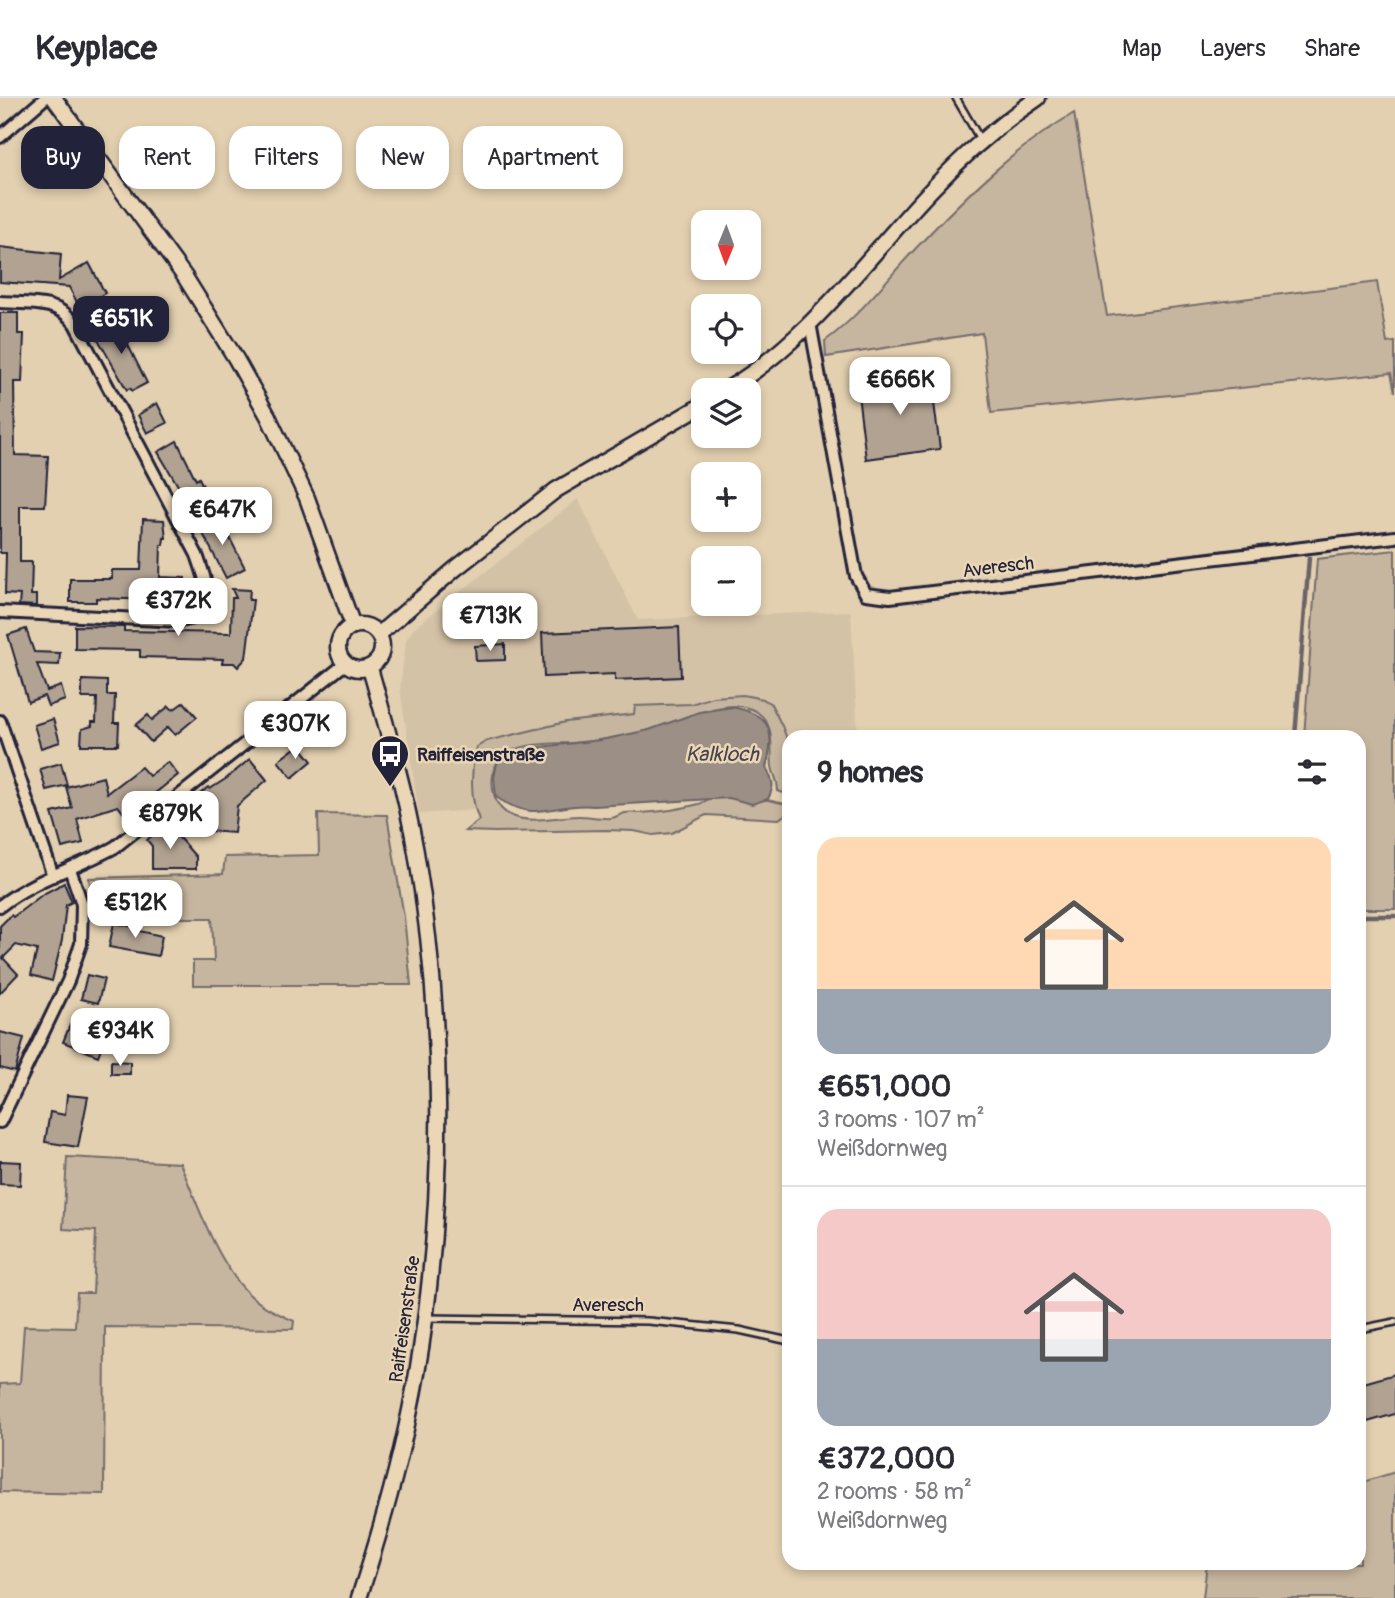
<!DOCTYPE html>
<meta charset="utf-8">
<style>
:root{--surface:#fff;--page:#f2f2f3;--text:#2b2b33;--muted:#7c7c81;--line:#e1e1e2;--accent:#22223b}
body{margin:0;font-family:Pangolin,sans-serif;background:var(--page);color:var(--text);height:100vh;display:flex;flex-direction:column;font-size:26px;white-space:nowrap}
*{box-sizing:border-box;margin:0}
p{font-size:23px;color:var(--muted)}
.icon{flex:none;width:38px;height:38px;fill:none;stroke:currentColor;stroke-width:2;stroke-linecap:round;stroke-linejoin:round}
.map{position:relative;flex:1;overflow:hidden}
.details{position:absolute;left:782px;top:632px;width:584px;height:840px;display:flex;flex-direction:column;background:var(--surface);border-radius:21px;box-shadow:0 4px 10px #0003}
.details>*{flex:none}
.guide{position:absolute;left:21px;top:28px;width:656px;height:63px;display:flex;gap:14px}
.needle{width:46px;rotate:181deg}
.tools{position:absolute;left:691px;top:112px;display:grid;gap:14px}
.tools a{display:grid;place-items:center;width:70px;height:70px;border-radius:14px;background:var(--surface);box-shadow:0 4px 10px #0003;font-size:35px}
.price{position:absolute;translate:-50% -60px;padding:0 16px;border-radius:14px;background:#fff;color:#222;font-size:23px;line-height:46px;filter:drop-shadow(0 2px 4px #0008)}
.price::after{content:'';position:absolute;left:50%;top:42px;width:21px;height:16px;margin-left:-10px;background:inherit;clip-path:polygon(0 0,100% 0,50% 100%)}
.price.on{background:var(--accent);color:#fff}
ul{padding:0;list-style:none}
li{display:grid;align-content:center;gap:14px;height:371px;padding:0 35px}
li+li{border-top:2px solid var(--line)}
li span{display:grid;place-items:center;height:217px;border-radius:21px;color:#555}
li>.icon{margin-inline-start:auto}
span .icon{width:126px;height:126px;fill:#fffc;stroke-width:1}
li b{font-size:30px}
h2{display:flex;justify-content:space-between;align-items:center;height:84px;padding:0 35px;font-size:30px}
.tag{padding:0 24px;border-radius:21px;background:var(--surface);box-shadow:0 4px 10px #0003;font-size:24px;line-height:63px}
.tag.on{background:var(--accent);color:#fff}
header{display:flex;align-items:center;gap:42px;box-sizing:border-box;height:98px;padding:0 35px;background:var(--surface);border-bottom:2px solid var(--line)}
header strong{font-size:33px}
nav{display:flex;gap:38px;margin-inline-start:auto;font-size:24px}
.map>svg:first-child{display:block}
.built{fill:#d4c2a7}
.green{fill:#c7b69f;stroke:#746c6d;stroke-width:2}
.water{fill:#9c8f85;stroke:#6b6367;stroke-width:2}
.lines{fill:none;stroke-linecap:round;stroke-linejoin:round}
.stream{stroke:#6b6367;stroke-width:4.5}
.building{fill:#b1a291;stroke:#22223b;stroke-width:2}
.service-casing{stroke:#22223b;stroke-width:10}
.minor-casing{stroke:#22223b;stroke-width:16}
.tertiary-casing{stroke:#22223b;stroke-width:19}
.service{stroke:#ebd7b5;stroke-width:5}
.minor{stroke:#ebd7b5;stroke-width:10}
.tertiary{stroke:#ebd7b5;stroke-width:14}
.labels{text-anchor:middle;stroke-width:5;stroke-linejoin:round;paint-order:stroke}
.street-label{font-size:19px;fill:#22223b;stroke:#ebd7b5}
.poi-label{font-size:19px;font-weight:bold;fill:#22223b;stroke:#ebd7b5;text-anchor:start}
.water-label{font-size:21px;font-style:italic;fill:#474351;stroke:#ebd7b5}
</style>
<header>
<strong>Keyplace</strong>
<nav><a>Map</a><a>Layers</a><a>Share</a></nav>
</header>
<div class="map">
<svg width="1395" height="1500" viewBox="0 0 1395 1500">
<rect width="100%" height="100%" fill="#e3d0b0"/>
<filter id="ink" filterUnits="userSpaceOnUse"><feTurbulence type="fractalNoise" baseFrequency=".0143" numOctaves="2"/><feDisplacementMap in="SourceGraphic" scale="14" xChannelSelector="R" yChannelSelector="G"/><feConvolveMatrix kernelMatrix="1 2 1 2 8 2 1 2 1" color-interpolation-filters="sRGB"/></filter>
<g filter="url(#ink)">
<path class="built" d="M578,401L638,522L851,513L858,639H789V646L771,606L713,599L692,606L636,608L634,616L566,624L487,643L472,676L475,712L419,716L400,591L406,542L414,530Z"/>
<g class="green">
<path d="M1074,15L1107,218L1377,184L1387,245L1395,244V294L1391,275L991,315L982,235L826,259L825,243C862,216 887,180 919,147C966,97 1015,50 1074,15Z"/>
<path d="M1395,452V811H1360V639H1304L1317,461Z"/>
<path d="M743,597L763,601L771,606L782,628L789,646V697L778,693C778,680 773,677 772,668C770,648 776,627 757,614C729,596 678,624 650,632C625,639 597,643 571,645C550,646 516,644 500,661C487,676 491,708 510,717C529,727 558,718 579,718C589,718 600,721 611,720C616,720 620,716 625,715C630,714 636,715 641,715C660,714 681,711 699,706C706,704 711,698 718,696C734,692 769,703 786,706L788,710L786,716L779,721L706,717L672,735L653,737L634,733L606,732L496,734L465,733L479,722C470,700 470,672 477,649L487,643L566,624L634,616L635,608L691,606L713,599Z"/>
<path d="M318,716L387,717L404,819L411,887H193V863H214L212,820H95L89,780L223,776L225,759L319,757Z"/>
<path d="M67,1059L180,1065C198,1107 214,1157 244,1191C257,1206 276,1215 294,1223L293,1231L105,1229L104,1396L0,1394V1286L20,1285L24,1228L75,1229L77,1195H93L96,1133L63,1131Z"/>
<path d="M1395,1374V1500H1203L1207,1465H1360V1385Z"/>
</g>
<path class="water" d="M732,609C769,616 777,631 766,669C772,683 776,685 768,701L752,706L729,700L594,708C552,704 537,727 496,699L494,680L497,665L510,656L531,650L601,642L649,632L699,614Z"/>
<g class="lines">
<g class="stream">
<path d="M1295,639L1309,460"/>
<path d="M1360,818H1395"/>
</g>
</g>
<g class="building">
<path d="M0,149L61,156L59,182L89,165L105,195L80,210L69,189L0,184Z"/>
<path d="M0,215H18V236H24L22,284H14L15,357L48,358L45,408H20V464H32L31,497H36V508L19,507L20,497L5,496L6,455H0Z"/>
<path d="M115,221L147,285L132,293L130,290L127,292L95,236L103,232L101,229Z"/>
<path d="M930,274L940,351L866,361L858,296L886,292L885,280Z"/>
<path d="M157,305L167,325L147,335L138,317Z"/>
<path d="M177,343L196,382L199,380L208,398L190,408L158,354Z"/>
<path d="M218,417L245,470L226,480L199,428Z"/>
<path d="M143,421L164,422L166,440H164L163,447H161L160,479L185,480V503L96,500V504H70V481H112V472H141Z"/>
<path d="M232,491L250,492L249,502H253L246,560L238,569L234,565H222L223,561L140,559V552L75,551V528L124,529V533L231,535L232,500H236Z"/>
<path d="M679,529L681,579L615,582V576L544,579L542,535Z"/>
<path d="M26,531L34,554L60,555L59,567L37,566L47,593L61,588L65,602L48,608L44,598L28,604L8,537Z"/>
<path d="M505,546V562L476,563L475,548Z"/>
<path d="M82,582L107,583V597H115L114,625H119L118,647H81L82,631L92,628V624H96L97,600H82Z"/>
<path d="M184,604L197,619L175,637L168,629L151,644L136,627L148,617L152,622L169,608L173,612Z"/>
<path d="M53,621L60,644L41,650L34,627Z"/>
<path d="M299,647L312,663L292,680L278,663Z"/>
<path d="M250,661L267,682L237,708L234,735L183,731L185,714L208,716L194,701L208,689L210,691L227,680Z"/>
<path d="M168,664L178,677L126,718L118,708L77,721L83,745L62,750L52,715L72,710L66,689L103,679L107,695L141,669L149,678Z"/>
<path d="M61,665L67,687L46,692L40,671Z"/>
<path d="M166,725L196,759V771H152V748L147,742Z"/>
<path d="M64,785L72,804L66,807L62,842L52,883L31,877L37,852L16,847L3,860L18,876L0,895V828L11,817L13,819L43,796Z"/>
<path d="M114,825L135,829V832L162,838L158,858L109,849Z"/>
<path d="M87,877L104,881L98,905L81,901Z"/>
<path d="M72,922L92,930L88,939L103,945L98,958L63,944Z"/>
<path d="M0,934L24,940L15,974L0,970Z"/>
<path d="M111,963L130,964V976H111Z"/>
<path d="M67,997L88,999L78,1049L45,1044L50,1014L65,1017Z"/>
<path d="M0,1063L21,1064L20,1087L0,1086Z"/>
<path d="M1395,1276V1316L1364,1325L1360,1309V1286Z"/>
</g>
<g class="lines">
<defs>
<g id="service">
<path d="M956,0L981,43"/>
<path d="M428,1220L648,1223L739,1232L789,1243"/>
<path d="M1360,1231L1395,1224"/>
</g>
<g id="minor">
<path d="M0,39L45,0"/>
<path d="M0,204C28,206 58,201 75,226L197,457C207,486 220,518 179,523L0,514"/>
<path d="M810,225L856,478L866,496L890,499L1395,439"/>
<path d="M0,623L53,778"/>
<path d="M0,808C34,781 77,770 115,749L345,566"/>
<path d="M0,1024L68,883L81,846L82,806L70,771"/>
</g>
<g id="tertiary">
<path d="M54,0L185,179L236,261L268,318L307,400L353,528"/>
<path d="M726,292C810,242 866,160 932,91C964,57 999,26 1038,0"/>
<circle cx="360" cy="549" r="22"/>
<path d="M379,536L455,471L556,392L704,306"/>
<path d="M359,1500C383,1426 404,1352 417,1275C446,1105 445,925 416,754C405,692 387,630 370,570"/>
</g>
</defs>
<use href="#service" class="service-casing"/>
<use href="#minor" class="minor-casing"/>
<use href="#tertiary" class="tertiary-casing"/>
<use href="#service" class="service"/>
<use href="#minor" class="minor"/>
<use href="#tertiary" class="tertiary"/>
</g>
</g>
<defs>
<symbol id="bus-pin" viewBox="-11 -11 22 30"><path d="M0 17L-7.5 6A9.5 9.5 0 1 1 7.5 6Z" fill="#22223b" stroke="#ebd7b5"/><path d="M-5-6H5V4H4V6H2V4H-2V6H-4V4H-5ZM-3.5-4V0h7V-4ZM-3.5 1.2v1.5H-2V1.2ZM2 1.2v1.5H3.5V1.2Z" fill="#fff"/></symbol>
</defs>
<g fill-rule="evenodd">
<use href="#bus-pin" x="368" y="634" width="44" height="60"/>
</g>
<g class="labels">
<g class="street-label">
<text transform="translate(998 468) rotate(-7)" y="7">Averesch</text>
<text x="608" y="1213">Averesch</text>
<text transform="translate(404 1221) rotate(-82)" y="7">Raiffeisenstraße</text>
</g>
<g class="poi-label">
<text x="417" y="663">Raiffeisenstraße</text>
</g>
<g class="water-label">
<text x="722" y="663">Kalkloch</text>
</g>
</g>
</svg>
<div class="tools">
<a><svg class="needle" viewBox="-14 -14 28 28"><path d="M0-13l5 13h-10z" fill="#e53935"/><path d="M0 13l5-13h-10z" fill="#7c7c81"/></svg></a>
<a><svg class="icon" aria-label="locate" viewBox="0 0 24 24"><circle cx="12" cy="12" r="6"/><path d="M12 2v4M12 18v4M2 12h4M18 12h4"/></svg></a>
<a><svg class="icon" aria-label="layers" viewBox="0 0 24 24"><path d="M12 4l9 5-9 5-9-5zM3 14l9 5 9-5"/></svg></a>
<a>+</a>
<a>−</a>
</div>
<b class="price on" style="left:121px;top:258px">€651K</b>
<b class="price" style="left:900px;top:319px">€666K</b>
<b class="price" style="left:222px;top:449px">€647K</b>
<b class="price" style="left:178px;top:540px">€372K</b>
<b class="price" style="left:490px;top:555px">€713K</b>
<b class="price" style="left:295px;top:663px">€307K</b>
<b class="price" style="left:170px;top:753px">€879K</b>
<b class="price" style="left:135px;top:842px">€512K</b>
<b class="price" style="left:120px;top:970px">€934K</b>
<div class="guide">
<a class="tag on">Buy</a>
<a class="tag">Rent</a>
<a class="tag">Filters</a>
<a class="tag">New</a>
<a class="tag">Apartment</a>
</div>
<section class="details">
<h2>9 homes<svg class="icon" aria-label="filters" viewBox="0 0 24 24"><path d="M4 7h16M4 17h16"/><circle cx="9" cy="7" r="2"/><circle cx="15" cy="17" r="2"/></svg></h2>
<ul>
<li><span style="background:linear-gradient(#ffd9b3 70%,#9aa5b1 0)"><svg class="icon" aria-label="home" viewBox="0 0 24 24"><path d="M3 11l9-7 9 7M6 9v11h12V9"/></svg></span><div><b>€651,000</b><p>3 rooms · 107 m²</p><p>Weißdornweg</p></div></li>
<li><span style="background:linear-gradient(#f6c9c9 60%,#9aa5b1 0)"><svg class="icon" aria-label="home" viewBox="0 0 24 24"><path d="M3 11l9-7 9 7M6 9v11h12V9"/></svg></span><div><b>€372,000</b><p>2 rooms · 58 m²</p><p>Weißdornweg</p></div></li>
</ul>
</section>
</div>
